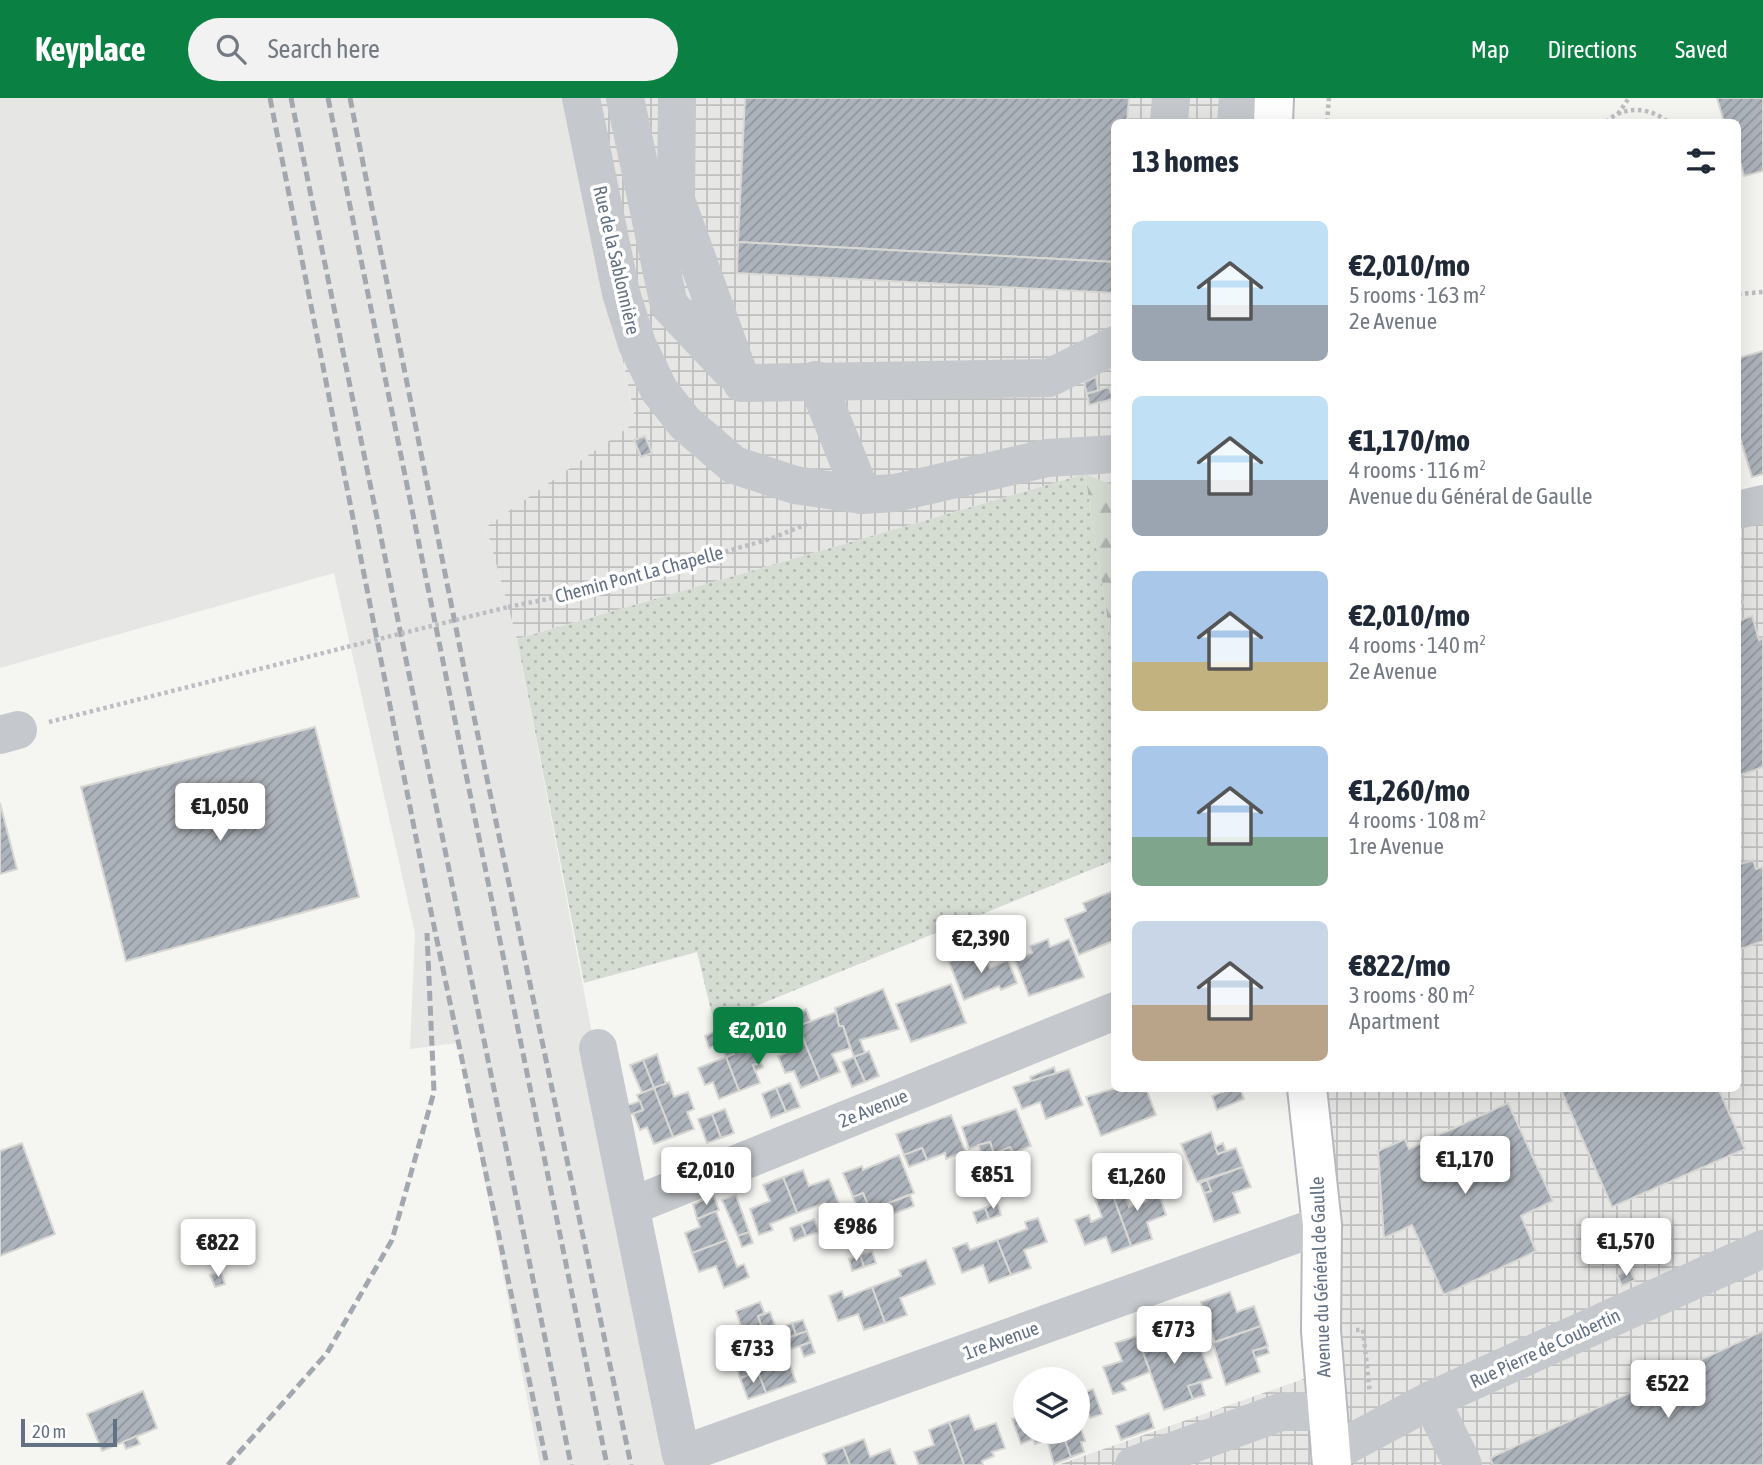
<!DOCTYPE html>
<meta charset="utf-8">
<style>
:root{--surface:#fff;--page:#f2f2f3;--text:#1f2937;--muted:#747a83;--accent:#0b8043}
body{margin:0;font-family:"Asap Condensed",sans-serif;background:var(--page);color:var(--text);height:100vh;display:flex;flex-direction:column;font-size:26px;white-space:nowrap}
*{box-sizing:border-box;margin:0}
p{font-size:23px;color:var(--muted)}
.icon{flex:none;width:38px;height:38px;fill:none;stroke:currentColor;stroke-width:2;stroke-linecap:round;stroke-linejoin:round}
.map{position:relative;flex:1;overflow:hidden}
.side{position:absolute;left:1111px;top:21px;width:630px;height:973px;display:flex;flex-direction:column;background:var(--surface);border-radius:10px;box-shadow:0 7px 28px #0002}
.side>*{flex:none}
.fabs{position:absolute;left:1013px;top:1269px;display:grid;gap:14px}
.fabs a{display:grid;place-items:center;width:77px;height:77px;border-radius:50%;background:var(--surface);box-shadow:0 7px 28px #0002;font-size:35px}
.scale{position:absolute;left:21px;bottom:18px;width:96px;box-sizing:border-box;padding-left:7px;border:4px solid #637184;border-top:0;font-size:19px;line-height:24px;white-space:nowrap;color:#637184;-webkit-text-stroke:5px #fff;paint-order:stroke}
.price{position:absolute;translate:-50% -60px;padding:0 16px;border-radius:7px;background:#fff;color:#222;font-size:23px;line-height:46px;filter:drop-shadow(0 2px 4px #0008)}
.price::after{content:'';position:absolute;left:50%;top:42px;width:21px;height:16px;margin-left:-10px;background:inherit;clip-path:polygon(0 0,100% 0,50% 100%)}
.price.active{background:var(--accent);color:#fff}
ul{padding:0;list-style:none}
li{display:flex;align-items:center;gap:21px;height:175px;padding:0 21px}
li span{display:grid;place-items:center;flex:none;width:196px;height:140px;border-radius:10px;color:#555}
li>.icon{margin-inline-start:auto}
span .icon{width:84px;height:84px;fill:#fffc;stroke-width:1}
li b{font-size:30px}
h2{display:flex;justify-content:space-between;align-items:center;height:84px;padding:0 21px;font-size:30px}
header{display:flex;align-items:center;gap:42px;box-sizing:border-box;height:98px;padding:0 35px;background:var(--accent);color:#fff}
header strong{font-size:33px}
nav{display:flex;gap:38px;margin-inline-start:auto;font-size:24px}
.search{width:490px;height:63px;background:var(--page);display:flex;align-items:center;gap:18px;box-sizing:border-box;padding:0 24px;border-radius:38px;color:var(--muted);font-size:26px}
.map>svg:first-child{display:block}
.built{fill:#e6e6e5}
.industrial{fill:url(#industrial-grid)}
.forest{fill:url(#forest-firs)}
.garden{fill:url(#garden-dots)}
.building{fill:url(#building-hatch);stroke:#d7d7d4;stroke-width:2}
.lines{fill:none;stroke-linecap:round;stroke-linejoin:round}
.major-casing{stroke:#b6b9be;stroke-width:42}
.path{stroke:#bcbec1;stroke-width:4.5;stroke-dasharray:3.5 3.5;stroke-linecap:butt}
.minor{stroke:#c5c8cc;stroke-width:38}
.major{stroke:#fff;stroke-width:38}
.rail{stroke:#a3a8af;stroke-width:5;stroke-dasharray:10 5;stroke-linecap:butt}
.path-bridge{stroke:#bcbec1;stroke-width:4.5;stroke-dasharray:3.5 3.5;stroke-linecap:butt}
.labels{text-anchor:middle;stroke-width:7;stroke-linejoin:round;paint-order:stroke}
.street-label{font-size:19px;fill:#637184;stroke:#fff}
</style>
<header>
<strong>Keyplace</strong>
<div class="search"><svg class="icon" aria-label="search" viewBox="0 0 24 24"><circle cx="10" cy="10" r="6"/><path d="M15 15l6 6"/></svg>Search here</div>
<nav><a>Map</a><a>Directions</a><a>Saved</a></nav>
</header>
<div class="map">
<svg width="1763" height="1367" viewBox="0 0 1763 1367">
<defs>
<pattern id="industrial-grid" width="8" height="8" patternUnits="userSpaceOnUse" patternTransform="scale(1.75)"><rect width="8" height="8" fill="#e6e6e5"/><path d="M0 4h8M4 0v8" fill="none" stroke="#bebfbf"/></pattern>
<pattern id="forest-firs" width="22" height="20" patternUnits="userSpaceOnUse" patternTransform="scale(1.75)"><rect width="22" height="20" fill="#d5ddd3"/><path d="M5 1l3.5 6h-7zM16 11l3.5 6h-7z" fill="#b0b8b1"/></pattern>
<pattern id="garden-dots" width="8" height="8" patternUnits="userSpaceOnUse" patternTransform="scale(1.75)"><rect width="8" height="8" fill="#d5ddd3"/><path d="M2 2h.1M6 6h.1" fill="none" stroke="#b0b8b1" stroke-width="1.8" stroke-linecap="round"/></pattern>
<pattern id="building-hatch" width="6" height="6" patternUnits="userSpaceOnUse" patternTransform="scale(1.75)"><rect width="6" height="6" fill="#adb3ba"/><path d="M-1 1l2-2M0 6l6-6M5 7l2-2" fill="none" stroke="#90969d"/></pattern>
</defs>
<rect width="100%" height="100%" fill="#f5f6f2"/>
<path class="built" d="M0,0H567L636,325L486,429L517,541L674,1367H540L458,945L410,951L415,835L334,475L0,570Z"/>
<g class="industrial">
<path d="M567,0H1268V24H1115V388L1085,376L517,541L486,429L636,324Z"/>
<path d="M1763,412V1367H1058L1312,1278L1290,991L1738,990V419Z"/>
</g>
<path class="forest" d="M1085,376L1115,388V571Z"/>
<path class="garden" d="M1085,376L1115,571V762L714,925L697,854L584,885L517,541Z"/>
<g class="building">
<path d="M745,0H1129L1127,24H1115V164L738,144Z"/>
<path d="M1717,0H1763V73L1744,78L1738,56V24H1724Z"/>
<path d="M738,144L1115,164V195L737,175Z"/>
<path d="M1763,253V376L1752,379L1738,333V260Z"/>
<path d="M1096,279L1098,292L1087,296L1084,284Z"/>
<path d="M1109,289L1113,301L1089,307L1087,296Z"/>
<path d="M645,338L652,355L641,359L634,342Z"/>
<path d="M1738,488L1743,505L1738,507Z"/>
<path d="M1752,518L1759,542L1763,540V669L1738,678V523Z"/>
<path d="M315,629L359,799L126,863L81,689Z"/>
<path d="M0,705L17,771L0,776Z"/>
<path d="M1753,762L1756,771L1763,769V843L1738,852V767Z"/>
<path d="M1115,792V842L1079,857L1065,821L1086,813L1083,805Z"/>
<path d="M1048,841L1050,849L1069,841L1084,879L1029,898L1015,862L1032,855L1030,848Z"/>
<path d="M982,851L990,870L1008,862L1017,885L1001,892L999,888L964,902L949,864Z"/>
<path d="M951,886L966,925L911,944L896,906Z"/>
<path d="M883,891L899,931L860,942L865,955L854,959L843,928H839L835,910Z"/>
<path d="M806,911L811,924L798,928L793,916Z"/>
<path d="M836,914L839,928H843L850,950L832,956L840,974L820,982L798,928Z"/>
<path d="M793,916L798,928L787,932L783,920Z"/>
<path d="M747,927L761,965L753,967L760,985L739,993L726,959L734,956L726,935Z"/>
<path d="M798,928L820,982L801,990L794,973L785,975L778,958L793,952L785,933Z"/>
<path d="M716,933L721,945L709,950L705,938Z"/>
<path d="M728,940L734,956L726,959L720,944Z"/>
<path d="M869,953L879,978L865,984L854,959Z"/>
<path d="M657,956L666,986L654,990L643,962Z"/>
<path d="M726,959L739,993L719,1001L713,984L705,987L698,970Z"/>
<path d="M854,959L865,984L852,989L842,964Z"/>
<path d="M643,962L654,990L642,995L630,967Z"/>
<path d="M761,965L763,969L755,973L753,967Z"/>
<path d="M1054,969L1056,976L1033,985L1031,983L1030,979Z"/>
<path d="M1069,971L1083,1007L1046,1021L1040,1004L1022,1011L1013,989Z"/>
<path d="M669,984L674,999L688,994L694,1011L687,1014L694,1031L673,1039L654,990Z"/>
<path d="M790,985L800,1009L786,1014L776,990Z"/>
<path d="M654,990L673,1039L654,1046L647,1029L640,1032L633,1015L643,1012L637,997Z"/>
<path d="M776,990L786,1014L771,1020L762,996Z"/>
<path d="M1116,990H1146L1156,1017L1101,1038L1086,999Z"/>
<path d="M1232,990H1240L1244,1001L1217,1012L1212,998Z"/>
<path d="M1560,990H1718L1745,1051L1612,1109Z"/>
<path d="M640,1003L643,1012L629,1017L626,1008Z"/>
<path d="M1508,1005L1553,1103L1521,1118L1536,1153L1444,1197L1412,1127L1384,1140L1378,1053L1405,1041L1409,1051Z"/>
<path d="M725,1011L734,1035L721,1040L712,1016Z"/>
<path d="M1016,1011L1031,1048L1013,1055L1010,1049L994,1056L990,1044L969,1051L962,1029Z"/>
<path d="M712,1016L721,1040L707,1045L698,1021Z"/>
<path d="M951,1017L965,1053L946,1061L945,1055L927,1062L922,1050L904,1057L896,1036Z"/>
<path d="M1211,1034L1218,1056L1236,1050L1243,1069L1197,1084L1181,1046Z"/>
<path d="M990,1044L994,1056L984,1060L978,1047Z"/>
<path d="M22,1045L55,1136L0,1158V1053Z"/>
<path d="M1223,1045L1226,1053L1218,1056L1215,1049Z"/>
<path d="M1010,1049L1013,1055L996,1062L994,1056Z"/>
<path d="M922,1050L927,1062L909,1069L904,1057Z"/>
<path d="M899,1057L914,1095L870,1112L863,1095L853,1099L843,1075L862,1068L863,1072Z"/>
<path d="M1243,1069L1251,1089L1233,1095L1240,1115L1214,1124L1204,1095L1211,1093L1207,1082Z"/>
<path d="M803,1072L809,1088L829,1081L839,1106L827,1110L825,1105L797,1115L783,1079Z"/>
<path d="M783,1079L797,1115L770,1126L773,1132L759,1137L750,1111L770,1103L763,1087Z"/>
<path d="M1207,1082L1211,1093L1204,1095L1200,1085Z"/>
<path d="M1122,1083L1129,1109L1147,1103L1144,1097L1158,1092L1166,1117L1147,1124L1152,1141L1131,1148L1109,1087Z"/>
<path d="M1109,1087L1131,1148L1112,1155L1106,1139L1085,1147L1075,1122L1089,1117L1091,1124L1102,1119L1092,1093Z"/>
<path d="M863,1095L870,1112L859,1115L853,1099Z"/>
<path d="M736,1097L749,1134L738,1138L722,1102Z"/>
<path d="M910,1097L914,1108L874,1123L870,1112Z"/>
<path d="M714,1098L719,1112L697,1121L693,1106Z"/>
<path d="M997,1104L1001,1117L989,1121L985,1110Z"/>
<path d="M985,1110L989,1121L977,1125L973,1114Z"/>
<path d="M716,1113L727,1142L692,1155L685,1135L700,1129L697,1121Z"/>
<path d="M1038,1120L1047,1144L1024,1152L1031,1170L1011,1177L997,1142L1027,1131L1025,1124Z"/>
<path d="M814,1121L819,1134L806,1138L801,1126Z"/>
<path d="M801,1126L806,1138L794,1143L790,1130Z"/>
<path d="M749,1134L753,1145L742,1149L738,1138Z"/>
<path d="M727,1142L737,1169L744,1166L749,1179L724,1190L716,1168L699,1174L692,1155Z"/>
<path d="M997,1142L1011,1177L989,1185L983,1167L962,1175L953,1150L967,1145L970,1152Z"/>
<path d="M872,1153L876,1165L864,1169L860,1157Z"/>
<path d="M860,1157L864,1169L852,1173L849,1161Z"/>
<path d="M926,1162L935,1186L900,1200L907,1217L885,1225L872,1189L901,1178L899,1172Z"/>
<path d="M1630,1172L1635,1182L1622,1188L1617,1177Z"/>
<path d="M221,1173L225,1186L215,1189L210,1177Z"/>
<path d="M872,1189L885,1225L864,1232L858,1216L838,1223L829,1198L842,1193L844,1200Z"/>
<path d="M1230,1194L1237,1214L1254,1208L1261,1228L1215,1244L1201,1204Z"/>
<path d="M760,1204L765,1216L758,1218L768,1247L733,1260L725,1240L743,1234L736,1213Z"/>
<path d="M770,1214L781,1243L768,1247L758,1218Z"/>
<path d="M803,1222L807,1233L796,1237L792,1225Z"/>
<path d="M792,1225L796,1237L781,1243L777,1231Z"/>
<path d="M1261,1228L1268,1248L1253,1253L1260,1274L1226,1287L1213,1245Z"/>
<path d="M1156,1231L1162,1246L1194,1235L1212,1280L1188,1288L1193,1301L1164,1312L1137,1238Z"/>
<path d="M1166,1231L1170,1244L1162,1246L1158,1235Z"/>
<path d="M807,1233L811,1244L785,1253L796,1284L766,1295L758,1274L740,1280L733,1260Z"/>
<path d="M1763,1233V1367H1493L1490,1360Z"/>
<path d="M1137,1238L1150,1274L1122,1285L1126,1292L1113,1296L1103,1269L1122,1263L1115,1245Z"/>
<path d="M811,1244L815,1255L804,1259L800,1248Z"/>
<path d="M1267,1249L1269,1255L1255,1260L1253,1253Z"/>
<path d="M758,1274L766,1295L748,1301L740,1280Z"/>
<path d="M1201,1284L1205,1297L1193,1301L1188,1288Z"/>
<path d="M1093,1291L1102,1316L1090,1320L1087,1313L1078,1317V1297Z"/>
<path d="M143,1293L157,1330L102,1353L87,1316Z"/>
<path d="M1149,1315L1154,1330L1121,1342L1116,1328Z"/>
<path d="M1026,1316V1334H1062L1071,1359L1054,1366L1047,1342L1035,1346L1033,1341L1021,1346L1012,1321Z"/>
<path d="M969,1317L975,1332L996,1325L1005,1350L992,1354L994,1358L982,1363L983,1367H964L949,1324Z"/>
<path d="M1078,1321L1085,1343L1081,1344L1084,1354L1071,1359L1062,1334H1078Z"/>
<path d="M949,1324L964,1367H919L914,1354L934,1347L929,1332Z"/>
<path d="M136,1338L140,1346L126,1351L123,1344Z"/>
<path d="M864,1341L870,1359L890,1351L896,1367H850L843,1349Z"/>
<path d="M843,1349L850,1367H827L823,1356Z"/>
</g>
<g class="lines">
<defs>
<g id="major">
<path d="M1273,24L1274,0"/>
<path d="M1307,990L1322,1127L1321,1233L1332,1367"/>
</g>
</defs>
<use href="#major" class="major-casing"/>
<g class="path">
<path d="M1618,16L1629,0"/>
<path d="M1327,24L1329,0"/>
<path d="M1606,24C1624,7 1650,9 1668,24"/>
<path d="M1738,196L1763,194"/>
<path d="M508,509L582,494L770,441L807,426"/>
<path d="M49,624L347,549"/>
<path d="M1356,1232H1363L1370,1296"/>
</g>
<g class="minor">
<path d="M581,0L621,195L637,246L659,292L685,325L734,367L795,387L862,397L895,395L1047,360L1115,356"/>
<path d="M625,0L669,207L731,273"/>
<path d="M677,0L676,102L742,285L1049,280L1115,247"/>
<path d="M1169,24L1171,0"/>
<path d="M1236,24L1238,0"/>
<path d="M816,282L862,397"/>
<path d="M1738,412L1763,406"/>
<path d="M0,637L18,632"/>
<path d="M598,950L681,1357L1322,1127"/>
<path d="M632,1108L1115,913"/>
<path d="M1431,1302L1463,1367"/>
<path d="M1330,1356L1431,1302L1763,1151"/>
<path d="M1134,1367L1281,1314H1327"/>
</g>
<use href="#major" class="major"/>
<g class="rail">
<path d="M270,0L426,790L547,1367"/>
<path d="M291,0L571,1367"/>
<path d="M328,0L607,1367"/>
<path d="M350,0L468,590L631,1367"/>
<path d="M228,1367L327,1255L392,1142L434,994L427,835"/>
</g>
<path class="path-bridge" d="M347,549L508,509"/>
</g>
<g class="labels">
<g class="street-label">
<text transform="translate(617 162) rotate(77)" y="7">Rue de la Sablonnière</text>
<text transform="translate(639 476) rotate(-15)" y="7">Chemin Pont La Chapelle</text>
<text transform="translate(873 1010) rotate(-22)" y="7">2e Avenue</text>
<text transform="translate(1320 1179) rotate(-92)" y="7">Avenue du Général de Gaulle</text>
<text transform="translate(1001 1242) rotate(-20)" y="7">1re Avenue</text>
<text transform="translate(1545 1250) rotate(-25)" y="7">Rue Pierre de Coubertin</text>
</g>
</g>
</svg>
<div class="fabs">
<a><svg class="icon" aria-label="layers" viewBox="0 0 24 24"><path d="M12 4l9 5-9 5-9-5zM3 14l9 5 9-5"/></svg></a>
</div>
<div class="scale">20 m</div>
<b class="price" style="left:220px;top:745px">€1,050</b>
<b class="price" style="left:981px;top:877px">€2,390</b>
<b class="price active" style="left:758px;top:969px">€2,010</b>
<b class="price" style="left:1465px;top:1098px">€1,170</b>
<b class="price" style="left:706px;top:1109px">€2,010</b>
<b class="price" style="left:993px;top:1113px">€851</b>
<b class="price" style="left:1137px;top:1115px">€1,260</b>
<b class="price" style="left:856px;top:1165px">€986</b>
<b class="price" style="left:1626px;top:1180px">€1,570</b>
<b class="price" style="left:218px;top:1181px">€822</b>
<b class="price" style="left:1174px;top:1268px">€773</b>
<b class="price" style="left:753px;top:1287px">€733</b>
<b class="price" style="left:1668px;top:1322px">€522</b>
<section class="side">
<h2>13 homes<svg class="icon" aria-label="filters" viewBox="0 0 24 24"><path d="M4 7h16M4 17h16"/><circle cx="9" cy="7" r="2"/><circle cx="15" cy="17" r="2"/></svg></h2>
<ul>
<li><span style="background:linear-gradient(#bfe0f5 60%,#9aa5b1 0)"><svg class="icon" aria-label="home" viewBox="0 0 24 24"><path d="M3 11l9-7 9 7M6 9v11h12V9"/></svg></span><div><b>€2,010/mo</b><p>5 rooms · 163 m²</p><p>2e Avenue</p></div></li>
<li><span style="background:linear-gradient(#bfe0f5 60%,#9aa5b1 0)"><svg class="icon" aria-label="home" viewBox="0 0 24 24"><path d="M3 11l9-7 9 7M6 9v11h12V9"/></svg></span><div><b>€1,170/mo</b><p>4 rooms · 116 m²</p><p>Avenue du Général de Gaulle</p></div></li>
<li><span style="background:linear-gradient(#a9c7e8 65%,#c2b280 0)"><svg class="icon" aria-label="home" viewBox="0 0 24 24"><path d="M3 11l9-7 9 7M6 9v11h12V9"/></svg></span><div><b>€2,010/mo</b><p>4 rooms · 140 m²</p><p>2e Avenue</p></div></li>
<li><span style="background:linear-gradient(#a9c7e8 65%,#7fa58c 0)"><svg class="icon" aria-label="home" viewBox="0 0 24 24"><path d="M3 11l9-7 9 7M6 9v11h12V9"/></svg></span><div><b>€1,260/mo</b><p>4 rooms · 108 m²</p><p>1re Avenue</p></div></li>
<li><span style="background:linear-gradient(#c9d6e8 60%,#b9a48a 0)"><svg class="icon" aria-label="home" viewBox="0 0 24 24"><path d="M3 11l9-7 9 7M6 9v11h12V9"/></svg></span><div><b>€822/mo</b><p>3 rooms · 80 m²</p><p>Apartment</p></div></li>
</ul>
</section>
</div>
